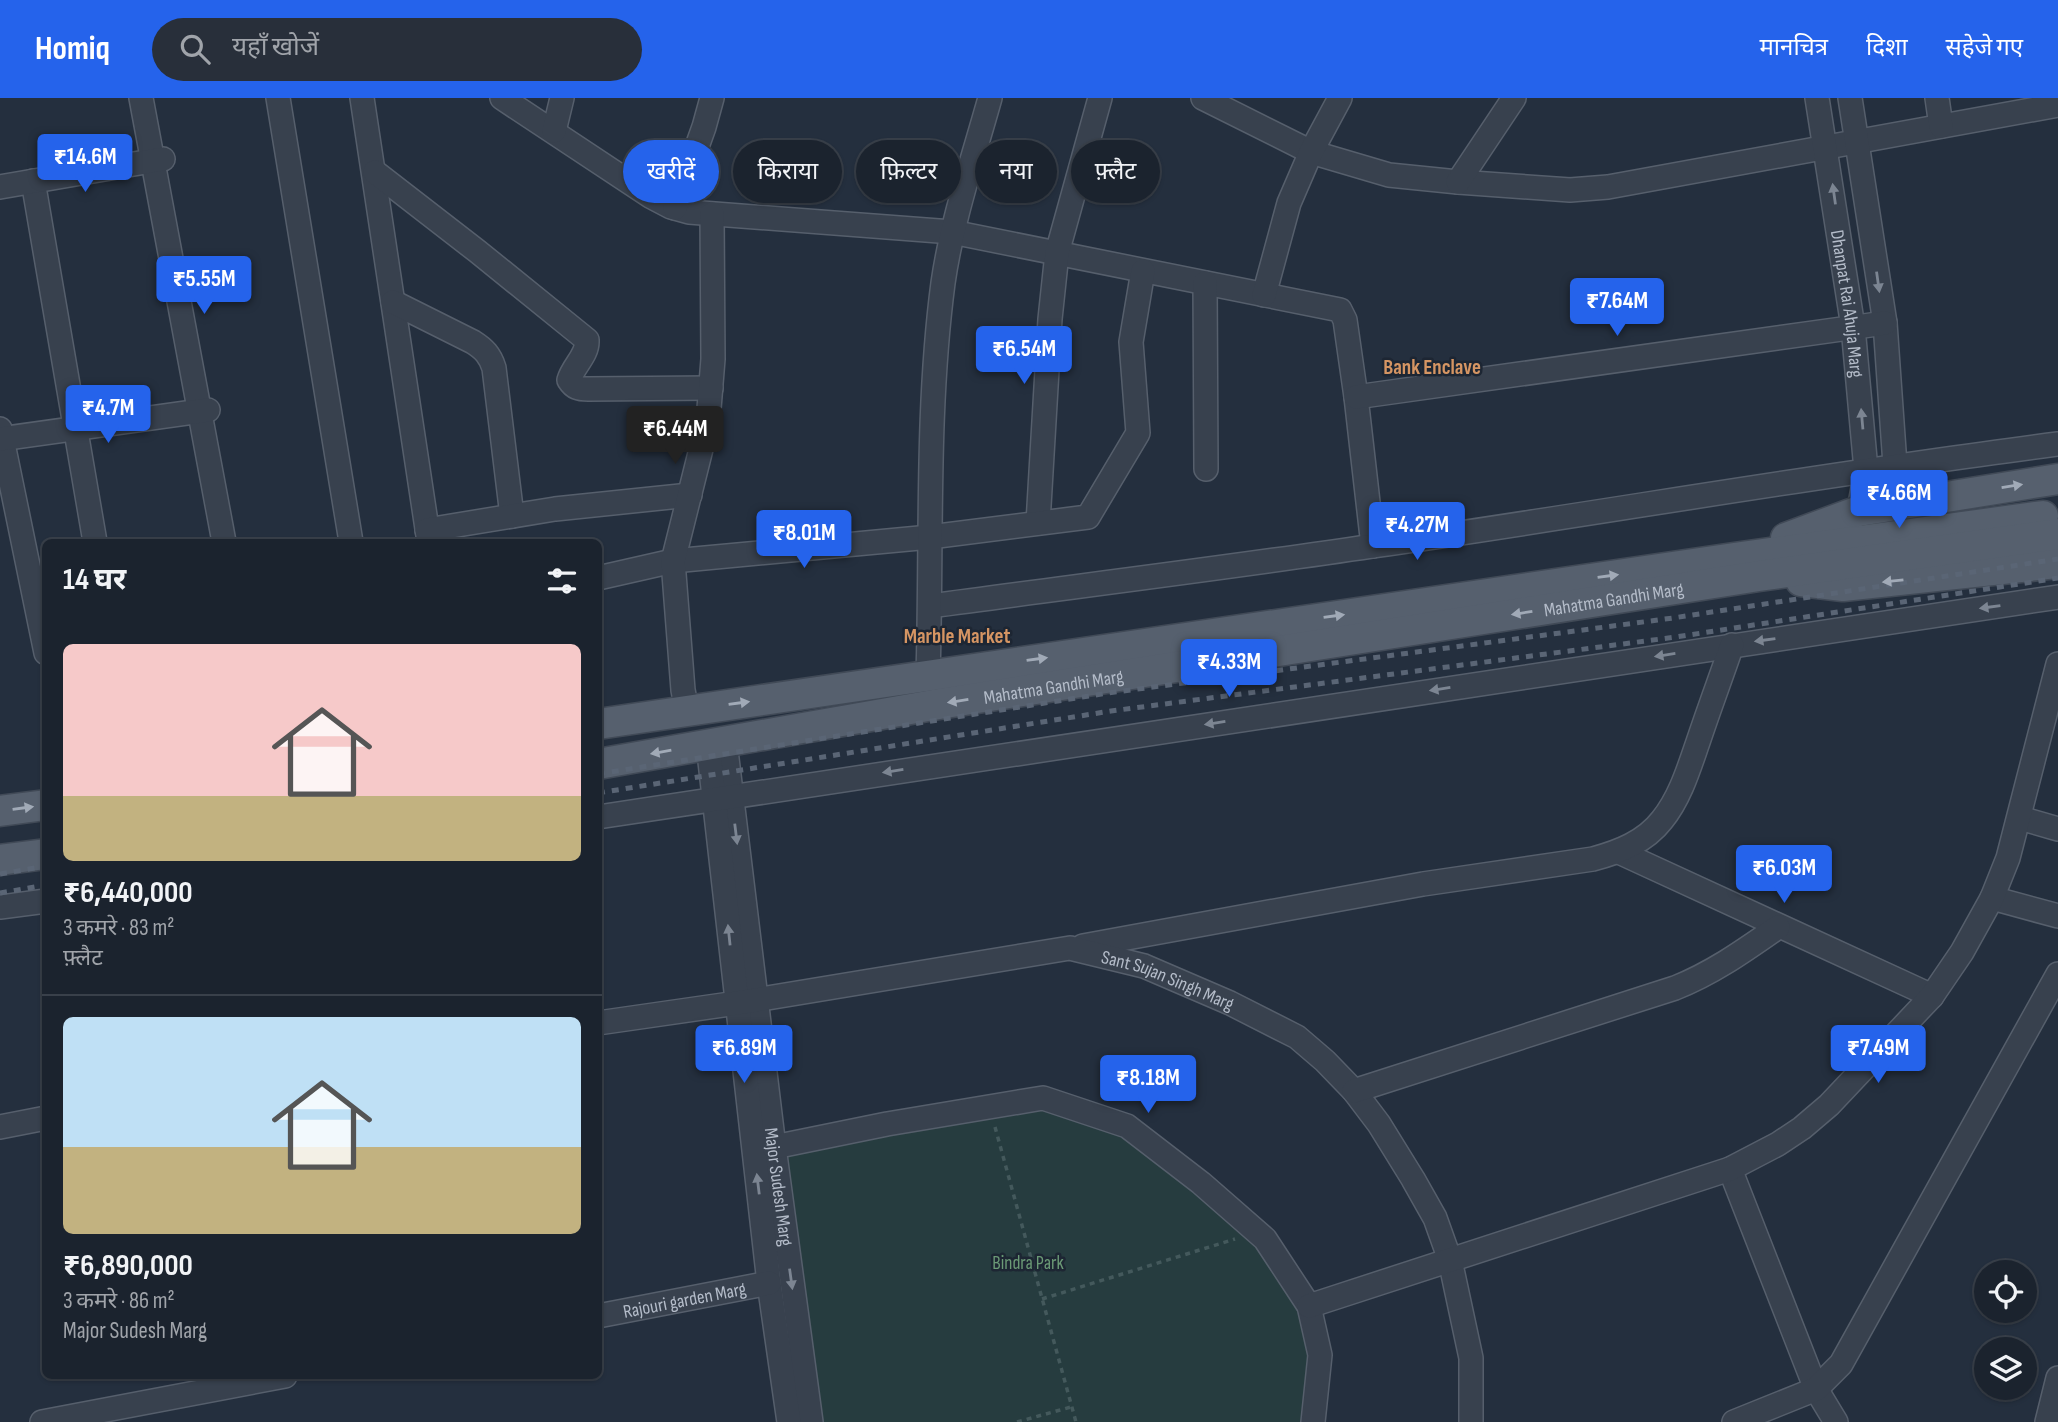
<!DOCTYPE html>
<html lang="hi">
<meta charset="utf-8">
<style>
:root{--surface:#1b232e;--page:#282f3a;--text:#f1f3f6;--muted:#a0a4aa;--line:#39404a;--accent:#2563eb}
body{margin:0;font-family:"Sofia Sans Condensed","Noto Sans Devanagari",sans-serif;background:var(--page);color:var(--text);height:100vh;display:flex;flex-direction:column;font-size:26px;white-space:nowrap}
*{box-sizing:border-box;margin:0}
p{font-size:23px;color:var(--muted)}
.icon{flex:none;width:38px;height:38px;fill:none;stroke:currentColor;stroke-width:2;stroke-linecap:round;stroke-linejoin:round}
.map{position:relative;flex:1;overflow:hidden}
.details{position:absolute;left:42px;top:441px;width:560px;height:840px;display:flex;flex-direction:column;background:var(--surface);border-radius:10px;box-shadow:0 2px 5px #0004,0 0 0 2px var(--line)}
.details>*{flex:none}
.guide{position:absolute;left:623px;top:42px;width:665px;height:63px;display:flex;gap:14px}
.tools{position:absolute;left:1974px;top:1162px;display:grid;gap:14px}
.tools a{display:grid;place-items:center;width:63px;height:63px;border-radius:50%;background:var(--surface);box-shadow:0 2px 5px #0004,0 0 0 2px var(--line);font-size:35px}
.price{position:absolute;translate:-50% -60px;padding:0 16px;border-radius:7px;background:var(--accent);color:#fff;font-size:23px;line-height:46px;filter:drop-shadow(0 2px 4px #0008)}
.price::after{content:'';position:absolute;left:50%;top:42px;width:21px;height:16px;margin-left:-10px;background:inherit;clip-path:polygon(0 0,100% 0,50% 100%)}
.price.current{background:#222;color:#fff}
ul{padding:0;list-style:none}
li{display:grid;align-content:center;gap:14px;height:371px;padding:0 21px}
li+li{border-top:2px solid var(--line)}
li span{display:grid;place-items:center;height:217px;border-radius:10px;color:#555}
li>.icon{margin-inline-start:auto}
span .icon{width:126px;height:126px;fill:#fffc;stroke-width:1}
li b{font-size:30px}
h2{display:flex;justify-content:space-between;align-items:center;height:84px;padding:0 21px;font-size:30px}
.chip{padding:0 24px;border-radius:32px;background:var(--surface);box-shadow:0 2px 5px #0004,0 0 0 2px var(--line);font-size:24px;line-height:63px}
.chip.current{background:var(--accent);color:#fff}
header{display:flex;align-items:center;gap:42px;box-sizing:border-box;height:98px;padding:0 35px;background:var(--accent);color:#fff}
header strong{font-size:33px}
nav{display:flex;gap:38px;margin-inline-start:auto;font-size:24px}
.search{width:490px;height:63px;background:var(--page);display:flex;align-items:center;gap:18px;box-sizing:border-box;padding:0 24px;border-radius:38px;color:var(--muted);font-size:26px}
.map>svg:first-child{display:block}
.green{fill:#263c3f}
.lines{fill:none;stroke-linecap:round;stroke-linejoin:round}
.minor-casing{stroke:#565f6c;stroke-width:26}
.major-casing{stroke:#414a57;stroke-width:33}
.path{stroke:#44595c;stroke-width:3.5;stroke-dasharray:5 5;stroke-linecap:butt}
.minor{stroke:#38414e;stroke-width:23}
.major{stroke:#56606e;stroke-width:30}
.rail{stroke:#5a6575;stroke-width:5;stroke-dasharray:7 7;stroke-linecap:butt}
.oneway{fill:#7c8592}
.oneway2{fill:#a1aab7}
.labels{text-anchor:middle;stroke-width:5;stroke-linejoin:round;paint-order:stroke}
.street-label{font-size:19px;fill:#b4bcc9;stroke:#1d2633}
.park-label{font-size:19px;fill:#6b9a76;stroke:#1d2633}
.neighbourhood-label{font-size:21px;font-weight:bold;fill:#d59563;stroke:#1d2633}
</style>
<header>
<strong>Homiq</strong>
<div class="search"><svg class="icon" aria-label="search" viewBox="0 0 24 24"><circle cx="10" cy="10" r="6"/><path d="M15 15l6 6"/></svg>यहाँ खोजें</div>
<nav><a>मानचित्र</a><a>दिशा</a><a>सहेजे गए</a></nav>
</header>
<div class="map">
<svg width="2058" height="1324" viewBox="0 0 2058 1324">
<rect width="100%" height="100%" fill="#242f3e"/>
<path class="green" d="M1043,1000L1127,1028L1201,1085L1309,1208L1313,1324H812L774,1049Z"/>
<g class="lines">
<defs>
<g id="minor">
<path d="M141,0L224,444"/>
<path d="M278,0L351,444"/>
<path d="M362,0L429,444"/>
<path d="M502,0L650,98L671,109L689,114L952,134L1340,212L1345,222L1356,299L1373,448"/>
<path d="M1203,0L1311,54L1389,77L1458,84L1570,92L1608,89L2058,7"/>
<path id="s1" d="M1817,0L1853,229L1866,372L1859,413"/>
<path d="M1850,0L1885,225L1895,367L1910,403"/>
<path d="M1937,0L1941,28"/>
<path d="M554,33L562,0"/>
<path d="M375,74L477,153L587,242C588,257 573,268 569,282C574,290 579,291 588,291L711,290"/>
<path d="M33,83L95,444"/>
<path d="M1458,84L1514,0"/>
<path d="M0,89L163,61"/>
<path d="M675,110L704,29L712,0"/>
<path d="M1205,185L1206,371"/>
<path d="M1264,197L1289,105L1311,54L1340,0"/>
<path d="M393,204L473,244C484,251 490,257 494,270L512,418"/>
<path d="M1356,299L1885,225"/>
<path d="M0,331L46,555"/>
<path d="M0,341L208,312"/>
<path d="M1038,425L1050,221L1057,155L1100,0"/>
<path d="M427,432L555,411L690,397"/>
<path d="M598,480L673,463L930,439L1088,419L1138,335L1131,244L1143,173"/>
<path d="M930,508C1078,488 1226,470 1373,448C1602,415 1829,375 2058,346"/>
<path d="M928,577C932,447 926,315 943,185C952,122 973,61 990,0"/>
<path d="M687,613L683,592L673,463L708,323L713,261L712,116"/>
<path id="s2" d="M725,644L774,1049L811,1324"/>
<path d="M708,646L769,1185L789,1324"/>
<path d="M598,719L2058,499"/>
<path d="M2020,720L2058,731"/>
<path d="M1619,754L1932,898"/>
<path d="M1992,800L2058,818"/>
<path d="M0,809L46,803"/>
<path d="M1083,848L1423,786L1593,761C1619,754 1645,744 1662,722C1680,700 1689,670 1698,644C1709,611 1721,579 1732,547"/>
<path id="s3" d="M598,925L737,905L1070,850L1144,868L1230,905L1297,939L1325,963L1354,993L1379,1026L1413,1081L1435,1120L1450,1162L1471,1260V1324"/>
<path d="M1354,993L1675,890C1713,875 1745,852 1778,829"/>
<path d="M0,1029L46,1020"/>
<path d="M774,1049L887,1026L1043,1000L1127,1028L1201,1085L1265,1141L1309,1208L1320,1257L1313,1324"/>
<path d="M1730,1071L1816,1291L1836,1324"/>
<path d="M1309,1208L1730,1071L1778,1046L1802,1030L1829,1007L1932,898L1962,854L1992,800L2008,760L2058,566"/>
<path id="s4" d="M598,1218L769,1185"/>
<path d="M42,1324L285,1278"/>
<path d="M1734,1324L1816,1291L1841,1266L2058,876"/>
<path d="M2047,1324L2058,1280"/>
</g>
<g id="major">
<path d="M1786,440L1859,413L2058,381"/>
<path d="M1801,483L1843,488L2058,465"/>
<path d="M598,626L1734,460L2043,418"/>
<path id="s5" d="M598,666L939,606L1759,478L2058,436"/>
<path d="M0,713L46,707"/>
<path d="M0,762L46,756"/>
</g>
</defs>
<use href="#minor" class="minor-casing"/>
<use href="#major" class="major-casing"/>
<g class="path">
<path d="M995,1029L1076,1324"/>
<path d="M1042,1201L1235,1141"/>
<path d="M1017,1324L1071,1309"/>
</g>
<use href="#minor" class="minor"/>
<use href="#major" class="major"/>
<g class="rail">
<path d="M598,676L1108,595L1673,520L2058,461"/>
<path d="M598,695L1111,613L1676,539L2058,480"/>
<path d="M0,776L46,768"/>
<path d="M0,795L46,787"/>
</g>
</g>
<defs><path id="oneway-solid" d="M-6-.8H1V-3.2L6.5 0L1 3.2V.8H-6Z" transform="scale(1.75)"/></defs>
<g class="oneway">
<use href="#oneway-solid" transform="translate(1834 96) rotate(-98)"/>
<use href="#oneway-solid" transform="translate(1878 184) rotate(82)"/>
<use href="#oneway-solid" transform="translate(1862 321) rotate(-95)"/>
<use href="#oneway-solid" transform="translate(1990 509) rotate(172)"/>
<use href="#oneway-solid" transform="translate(1765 542) rotate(172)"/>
<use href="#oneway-solid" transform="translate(1665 557) rotate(171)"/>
<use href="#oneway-solid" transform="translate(1440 591) rotate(171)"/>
<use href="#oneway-solid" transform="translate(1215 625) rotate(171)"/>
<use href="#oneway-solid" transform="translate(893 673) rotate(171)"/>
<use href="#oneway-solid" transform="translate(736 736) rotate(83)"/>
<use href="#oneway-solid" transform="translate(729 837) rotate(-96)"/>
<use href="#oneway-solid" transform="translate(758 1086) rotate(-97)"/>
<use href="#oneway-solid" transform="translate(791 1181) rotate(82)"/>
</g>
<g class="oneway2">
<use href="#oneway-solid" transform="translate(2012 388) rotate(-9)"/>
<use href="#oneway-solid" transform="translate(1608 478) rotate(-8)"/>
<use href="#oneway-solid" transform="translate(1893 483) rotate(174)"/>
<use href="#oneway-solid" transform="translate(1522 515) rotate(171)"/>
<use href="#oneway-solid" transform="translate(1334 518) rotate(-8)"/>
<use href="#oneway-solid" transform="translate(1037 561) rotate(-8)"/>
<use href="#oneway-solid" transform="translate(958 603) rotate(171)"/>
<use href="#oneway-solid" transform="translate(739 605) rotate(-8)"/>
<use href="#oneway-solid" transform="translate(661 654) rotate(170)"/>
<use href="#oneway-solid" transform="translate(23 710) rotate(-8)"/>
</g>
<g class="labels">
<g class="street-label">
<text dy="7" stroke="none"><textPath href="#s1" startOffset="208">Dhanpat Rai Ahuja Marg</textPath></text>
<text dy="7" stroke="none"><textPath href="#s5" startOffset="1029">Mahatma Gandhi Marg</textPath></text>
<text dy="7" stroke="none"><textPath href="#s5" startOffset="462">Mahatma Gandhi Marg</textPath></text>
<text dy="7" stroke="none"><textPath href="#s3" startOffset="581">Sant Sujan Singh Marg</textPath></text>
<text dy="7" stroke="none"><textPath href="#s2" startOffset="448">Major Sudesh Marg</textPath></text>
<text dy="7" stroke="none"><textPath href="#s4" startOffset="88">Rajouri garden Marg</textPath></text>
</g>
<g class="park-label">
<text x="1028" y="1171">Bindra Park</text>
</g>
<g class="neighbourhood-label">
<text x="1432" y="276">Bank Enclave</text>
<text x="957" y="545">Marble Market</text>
</g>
</g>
</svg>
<div class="tools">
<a><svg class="icon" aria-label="locate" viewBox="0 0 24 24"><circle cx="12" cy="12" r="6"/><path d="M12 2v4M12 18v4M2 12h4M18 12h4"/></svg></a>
<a><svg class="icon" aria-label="layers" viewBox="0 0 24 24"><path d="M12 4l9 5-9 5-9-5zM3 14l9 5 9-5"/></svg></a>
</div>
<b class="price" style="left:85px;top:96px">₹14.6M</b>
<b class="price" style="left:204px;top:218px">₹5.55M</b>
<b class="price" style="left:1617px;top:240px">₹7.64M</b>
<b class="price" style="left:1024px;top:288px">₹6.54M</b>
<b class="price" style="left:108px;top:347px">₹4.7M</b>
<b class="price current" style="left:675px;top:368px">₹6.44M</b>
<b class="price" style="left:1899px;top:432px">₹4.66M</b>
<b class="price" style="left:1417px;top:464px">₹4.27M</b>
<b class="price" style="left:804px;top:472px">₹8.01M</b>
<b class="price" style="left:1229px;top:601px">₹4.33M</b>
<b class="price" style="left:1784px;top:807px">₹6.03M</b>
<b class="price" style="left:744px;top:987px">₹6.89M</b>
<b class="price" style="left:1878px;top:987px">₹7.49M</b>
<b class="price" style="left:1148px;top:1017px">₹8.18M</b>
<div class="guide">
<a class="chip current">खरीदें</a>
<a class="chip">किराया</a>
<a class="chip">फ़िल्टर</a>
<a class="chip">नया</a>
<a class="chip">फ़्लैट</a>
</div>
<section class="details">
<h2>14 घर<svg class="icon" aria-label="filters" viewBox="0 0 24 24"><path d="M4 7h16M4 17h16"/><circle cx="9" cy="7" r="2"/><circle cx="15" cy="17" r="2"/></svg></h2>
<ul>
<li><span style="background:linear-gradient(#f6c9c9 70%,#c2b280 0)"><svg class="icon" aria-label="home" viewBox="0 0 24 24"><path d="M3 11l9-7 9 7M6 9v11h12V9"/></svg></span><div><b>₹6,440,000</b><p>3 कमरे · 83 m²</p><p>फ़्लैट</p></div></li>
<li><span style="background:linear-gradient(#bfe0f5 60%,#c2b280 0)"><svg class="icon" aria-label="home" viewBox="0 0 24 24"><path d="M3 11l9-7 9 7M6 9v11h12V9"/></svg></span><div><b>₹6,890,000</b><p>3 कमरे · 86 m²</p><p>Major Sudesh Marg</p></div></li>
</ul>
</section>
</div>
